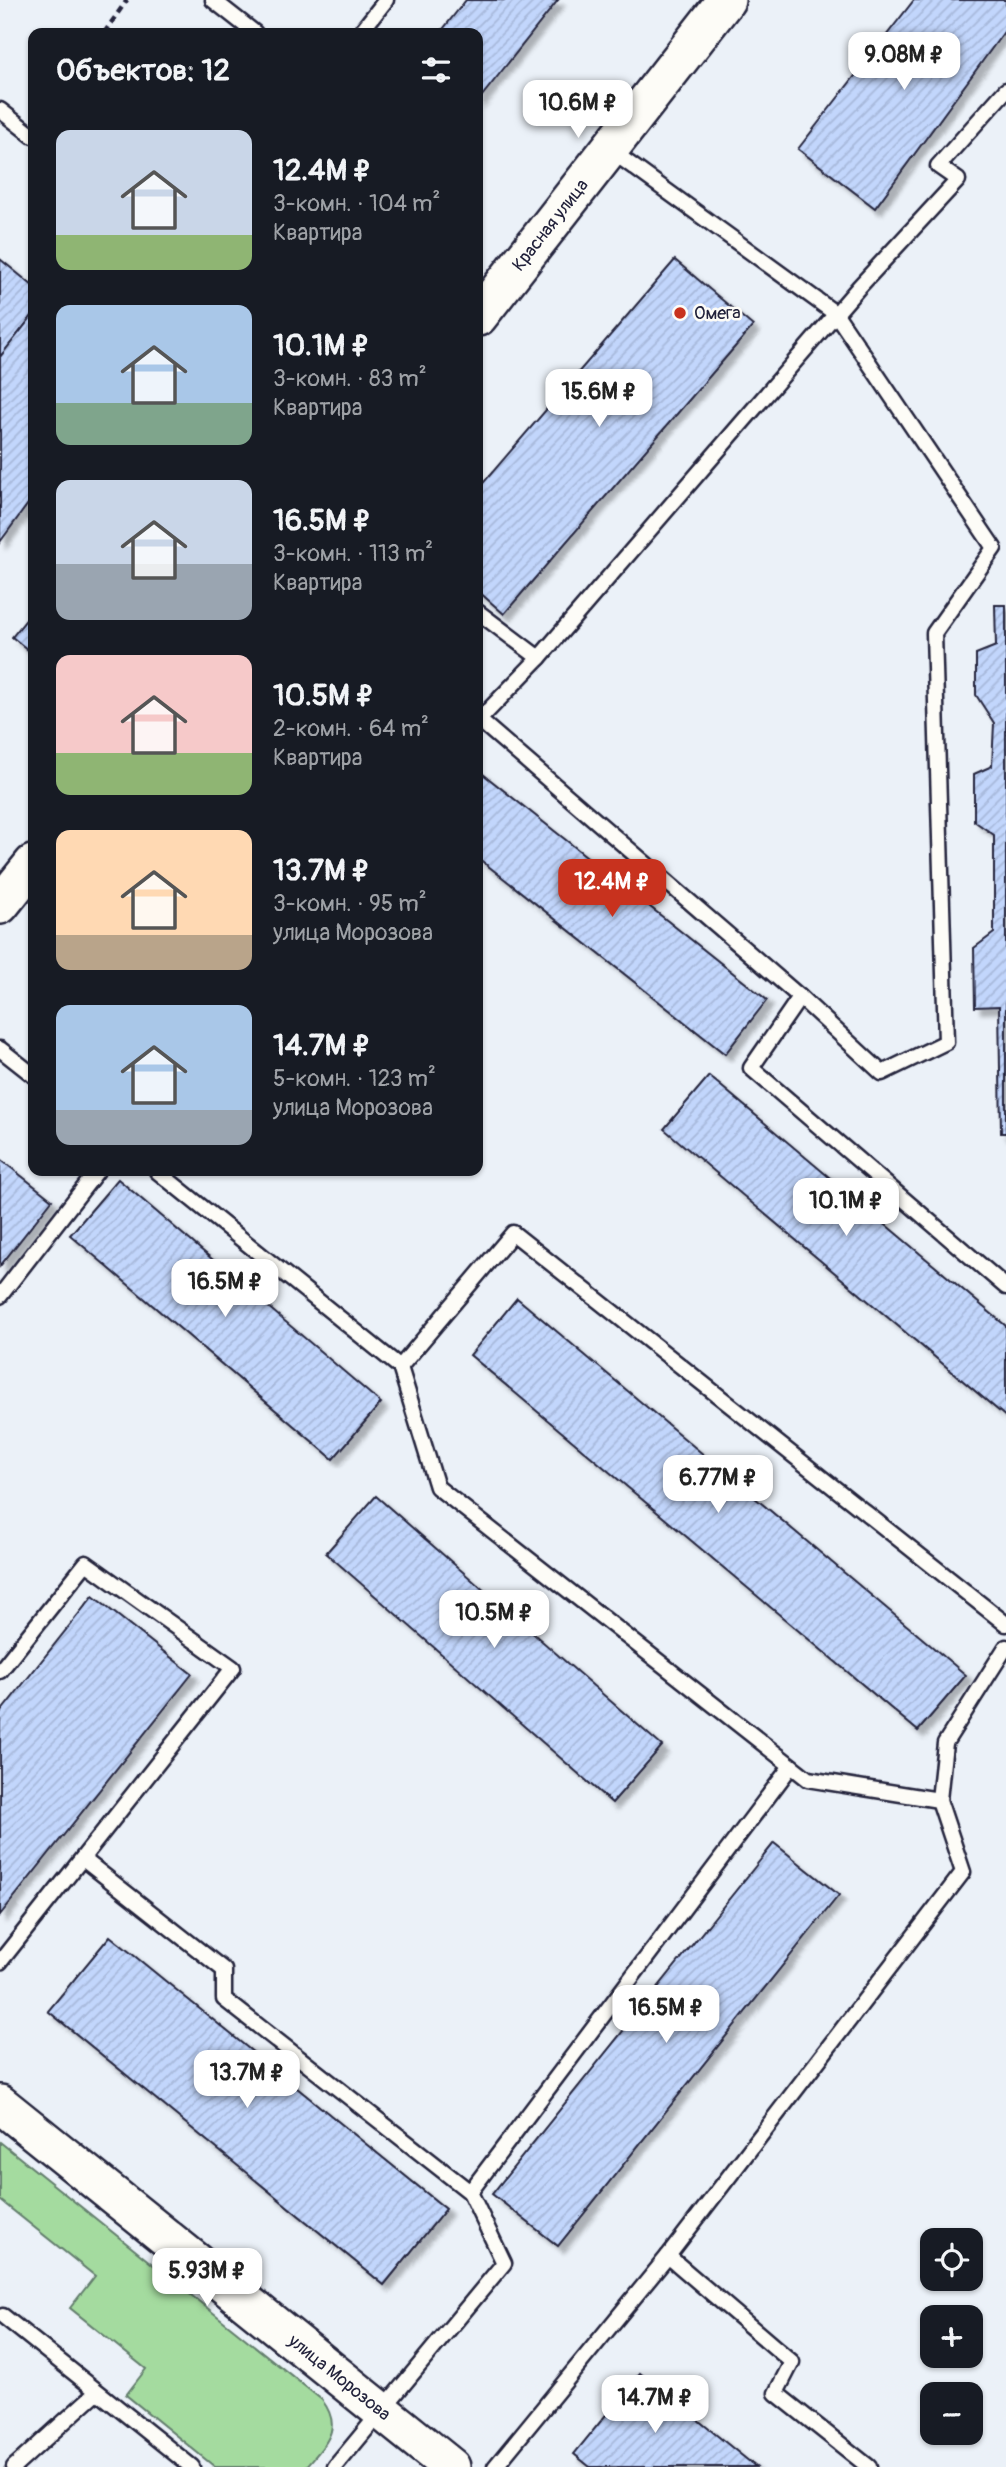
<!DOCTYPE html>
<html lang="ru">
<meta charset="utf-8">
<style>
:root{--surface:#171b24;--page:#242831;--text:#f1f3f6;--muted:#9ea1a6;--accent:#c8321e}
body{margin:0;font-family:Pangolin,sans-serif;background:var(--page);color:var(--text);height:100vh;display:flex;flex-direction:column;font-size:26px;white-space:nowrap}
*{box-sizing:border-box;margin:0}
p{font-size:23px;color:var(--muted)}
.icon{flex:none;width:38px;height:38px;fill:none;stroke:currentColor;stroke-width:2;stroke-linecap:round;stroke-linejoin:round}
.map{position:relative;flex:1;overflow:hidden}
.details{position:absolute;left:28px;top:28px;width:455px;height:1148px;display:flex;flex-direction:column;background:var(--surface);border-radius:14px;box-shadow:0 2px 5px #0004}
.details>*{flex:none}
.controls{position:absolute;left:920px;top:2228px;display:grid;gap:14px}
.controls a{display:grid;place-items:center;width:63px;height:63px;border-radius:14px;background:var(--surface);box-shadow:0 2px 5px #0004;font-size:35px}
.price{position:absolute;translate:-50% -60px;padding:0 16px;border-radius:14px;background:#fff;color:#222;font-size:23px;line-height:46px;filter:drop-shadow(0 2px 4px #0008)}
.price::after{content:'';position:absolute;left:50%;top:42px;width:21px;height:16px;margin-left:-10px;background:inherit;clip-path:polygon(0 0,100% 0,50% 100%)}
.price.active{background:var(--accent);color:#fff}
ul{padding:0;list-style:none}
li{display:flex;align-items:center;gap:21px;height:175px;padding:0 28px}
li span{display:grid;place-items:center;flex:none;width:196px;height:140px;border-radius:14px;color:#555}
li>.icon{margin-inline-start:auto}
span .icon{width:84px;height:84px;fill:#fffc;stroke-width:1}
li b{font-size:30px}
h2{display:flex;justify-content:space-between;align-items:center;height:84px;padding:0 28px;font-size:30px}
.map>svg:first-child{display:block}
.grass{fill:#a4db9f;stroke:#637e6d;stroke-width:2}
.building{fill:url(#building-hatch);stroke:#22223b;stroke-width:2;filter:url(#shadow)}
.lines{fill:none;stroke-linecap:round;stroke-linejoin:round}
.service-casing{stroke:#22223b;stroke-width:19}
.tertiary-casing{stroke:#22223b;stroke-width:42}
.path{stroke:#22223b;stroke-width:4.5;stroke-dasharray:7 5;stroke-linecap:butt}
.service{stroke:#fdfcf7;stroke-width:14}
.tertiary{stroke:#fdfcf7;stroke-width:37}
.poi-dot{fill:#c8321e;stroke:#fdfcf7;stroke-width:2.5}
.labels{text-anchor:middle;stroke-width:5;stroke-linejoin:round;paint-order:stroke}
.street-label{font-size:18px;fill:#22223b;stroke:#fdfcf7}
.poi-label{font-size:18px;fill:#22223b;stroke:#fdfcf7;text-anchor:start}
</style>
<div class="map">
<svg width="1006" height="2467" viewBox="0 0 1006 2467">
<defs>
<pattern id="building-hatch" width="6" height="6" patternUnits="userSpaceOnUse" patternTransform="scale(1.75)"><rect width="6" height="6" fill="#c2d6fc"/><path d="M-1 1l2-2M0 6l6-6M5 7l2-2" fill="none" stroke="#a6b7d9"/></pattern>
<filter id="shadow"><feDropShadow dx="6" dy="6" stdDeviation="2" flood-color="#0004"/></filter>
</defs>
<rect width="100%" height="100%" fill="#ebf1f8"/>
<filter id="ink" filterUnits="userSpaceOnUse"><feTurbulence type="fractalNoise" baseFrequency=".0143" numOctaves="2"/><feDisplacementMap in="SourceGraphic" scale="14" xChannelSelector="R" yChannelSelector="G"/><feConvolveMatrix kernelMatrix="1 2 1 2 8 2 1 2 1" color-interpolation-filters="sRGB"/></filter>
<g filter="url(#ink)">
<path class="grass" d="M0,2142L322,2400C344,2429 325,2444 306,2467H215L126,2395L146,2369L70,2308L95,2276L0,2200Z"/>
<g class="building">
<path d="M466,0H558L478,101V33H440Z"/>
<path d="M914,0H1006V29L875,208L798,149Z"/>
<path d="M0,259L33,286V315L0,357Z"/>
<path d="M675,260L753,326L504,614L478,591V489Z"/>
<path d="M33,315V497L0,542V357Z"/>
<path d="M995,605H1006V1133H1001L999,1006L975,1007L974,948L994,933V835L974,821V774L992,766L994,723L976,695V654L996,646Z"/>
<path d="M33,611V654L12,637Z"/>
<path d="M478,770L767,1000L725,1054L478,858Z"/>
<path d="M709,1076L1006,1326V1417L664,1129Z"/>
<path d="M0,1159L52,1200L0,1266Z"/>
<path d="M118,1179L381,1403L333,1459L70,1235Z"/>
<path d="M517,1298L966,1675L918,1731L470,1355Z"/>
<path d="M376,1496L662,1746L612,1803L326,1553Z"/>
<path d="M93,1596L192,1674L0,1915V1713Z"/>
<path d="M774,1843L839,1895L558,2246L492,2194Z"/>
<path d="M110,1936L446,2209L384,2285L48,2011Z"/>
<path d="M640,2373L756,2467H590L574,2454Z"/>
</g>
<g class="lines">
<defs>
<g id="service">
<path d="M213,0L255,33"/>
<path d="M360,33L386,0"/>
<path d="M0,110L33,136"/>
<path d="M478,612L539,658L859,287L958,180L938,166L1006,90"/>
<path d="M478,719L800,997L882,1073L946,1042L934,633L994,548L836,314L609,149"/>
<path d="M479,720L539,658"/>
<path d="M800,997L751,1068L1006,1287"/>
<path d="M0,1049L33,1075"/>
<path d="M157,1171L400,1367L437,1487L808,1779L939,1800L945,1743L1006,1647"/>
<path d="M0,1296L97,1171"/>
<path d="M400,1367L513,1233L1006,1624"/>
<path d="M0,1671L86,1563L233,1668L0,1962"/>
<path d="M83,1859L224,1970V1999L470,2192L791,1766"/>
<path d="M668,2256L792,2362L776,2393L869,2467"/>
<path d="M3,2316L192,2467"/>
<path d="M14,2467L97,2392"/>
<path d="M335,2467L504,2263L470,2192"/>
<path d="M495,2467L668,2256L963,1872L939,1800"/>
</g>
<g id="tertiary">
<path id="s1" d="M478,317L726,0"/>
<path d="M0,905L33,864"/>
<path id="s2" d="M0,2104L451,2467"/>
</g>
</defs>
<use href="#service" class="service-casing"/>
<use href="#tertiary" class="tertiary-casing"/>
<path class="path" d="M104,33L127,0"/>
<use href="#service" class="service"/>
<use href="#tertiary" class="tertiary"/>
</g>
</g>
<circle class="poi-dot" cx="680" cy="313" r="7"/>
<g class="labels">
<g class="street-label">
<text dy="6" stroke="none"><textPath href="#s1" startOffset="117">Красная улица</textPath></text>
<text dy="6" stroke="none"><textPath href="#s2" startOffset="436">улица Морозова</textPath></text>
</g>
<g class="poi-label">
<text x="694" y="319">Омега</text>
</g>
</g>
</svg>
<div class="controls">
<a><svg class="icon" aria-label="locate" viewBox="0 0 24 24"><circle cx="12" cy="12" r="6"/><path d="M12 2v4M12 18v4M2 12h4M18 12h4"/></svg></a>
<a>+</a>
<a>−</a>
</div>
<b class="price" style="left:904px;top:92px">9.08M ₽</b>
<b class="price" style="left:578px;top:140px">10.6M ₽</b>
<b class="price" style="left:599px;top:429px">15.6M ₽</b>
<b class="price active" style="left:612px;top:919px">12.4M ₽</b>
<b class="price" style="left:846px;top:1238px">10.1M ₽</b>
<b class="price" style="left:225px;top:1319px">16.5M ₽</b>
<b class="price" style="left:718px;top:1515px">6.77M ₽</b>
<b class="price" style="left:494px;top:1650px">10.5M ₽</b>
<b class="price" style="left:666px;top:2045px">16.5M ₽</b>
<b class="price" style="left:247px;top:2110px">13.7M ₽</b>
<b class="price" style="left:207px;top:2308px">5.93M ₽</b>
<b class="price" style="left:655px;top:2435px">14.7M ₽</b>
<section class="details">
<h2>Объектов: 12<svg class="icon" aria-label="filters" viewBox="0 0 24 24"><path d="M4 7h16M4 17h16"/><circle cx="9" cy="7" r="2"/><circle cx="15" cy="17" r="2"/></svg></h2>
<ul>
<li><span style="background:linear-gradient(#c9d6e8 75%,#8fb573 0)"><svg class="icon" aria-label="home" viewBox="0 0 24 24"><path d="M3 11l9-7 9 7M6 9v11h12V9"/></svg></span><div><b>12.4M ₽</b><p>3-комн. · 104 m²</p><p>Квартира</p></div></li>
<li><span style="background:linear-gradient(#a9c7e8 70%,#7fa58c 0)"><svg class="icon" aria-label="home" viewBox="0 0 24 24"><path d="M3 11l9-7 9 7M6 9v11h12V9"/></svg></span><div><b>10.1M ₽</b><p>3-комн. · 83 m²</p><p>Квартира</p></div></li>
<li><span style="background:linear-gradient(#c9d6e8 60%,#9aa5b1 0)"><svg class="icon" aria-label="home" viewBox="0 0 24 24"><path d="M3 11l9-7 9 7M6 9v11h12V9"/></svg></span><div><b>16.5M ₽</b><p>3-комн. · 113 m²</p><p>Квартира</p></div></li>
<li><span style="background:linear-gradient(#f6c9c9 70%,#8fb573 0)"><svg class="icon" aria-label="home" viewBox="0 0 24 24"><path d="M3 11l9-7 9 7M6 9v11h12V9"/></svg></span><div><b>10.5M ₽</b><p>2-комн. · 64 m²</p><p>Квартира</p></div></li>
<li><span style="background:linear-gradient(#ffd9b3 75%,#b9a48a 0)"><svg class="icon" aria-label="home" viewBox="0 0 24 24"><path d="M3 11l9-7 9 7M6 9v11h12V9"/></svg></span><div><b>13.7M ₽</b><p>3-комн. · 95 m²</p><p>улица Морозова</p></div></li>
<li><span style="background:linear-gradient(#a9c7e8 75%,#9aa5b1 0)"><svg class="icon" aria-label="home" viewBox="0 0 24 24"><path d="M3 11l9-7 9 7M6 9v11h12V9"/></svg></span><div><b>14.7M ₽</b><p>5-комн. · 123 m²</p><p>улица Морозова</p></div></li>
</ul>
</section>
</div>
